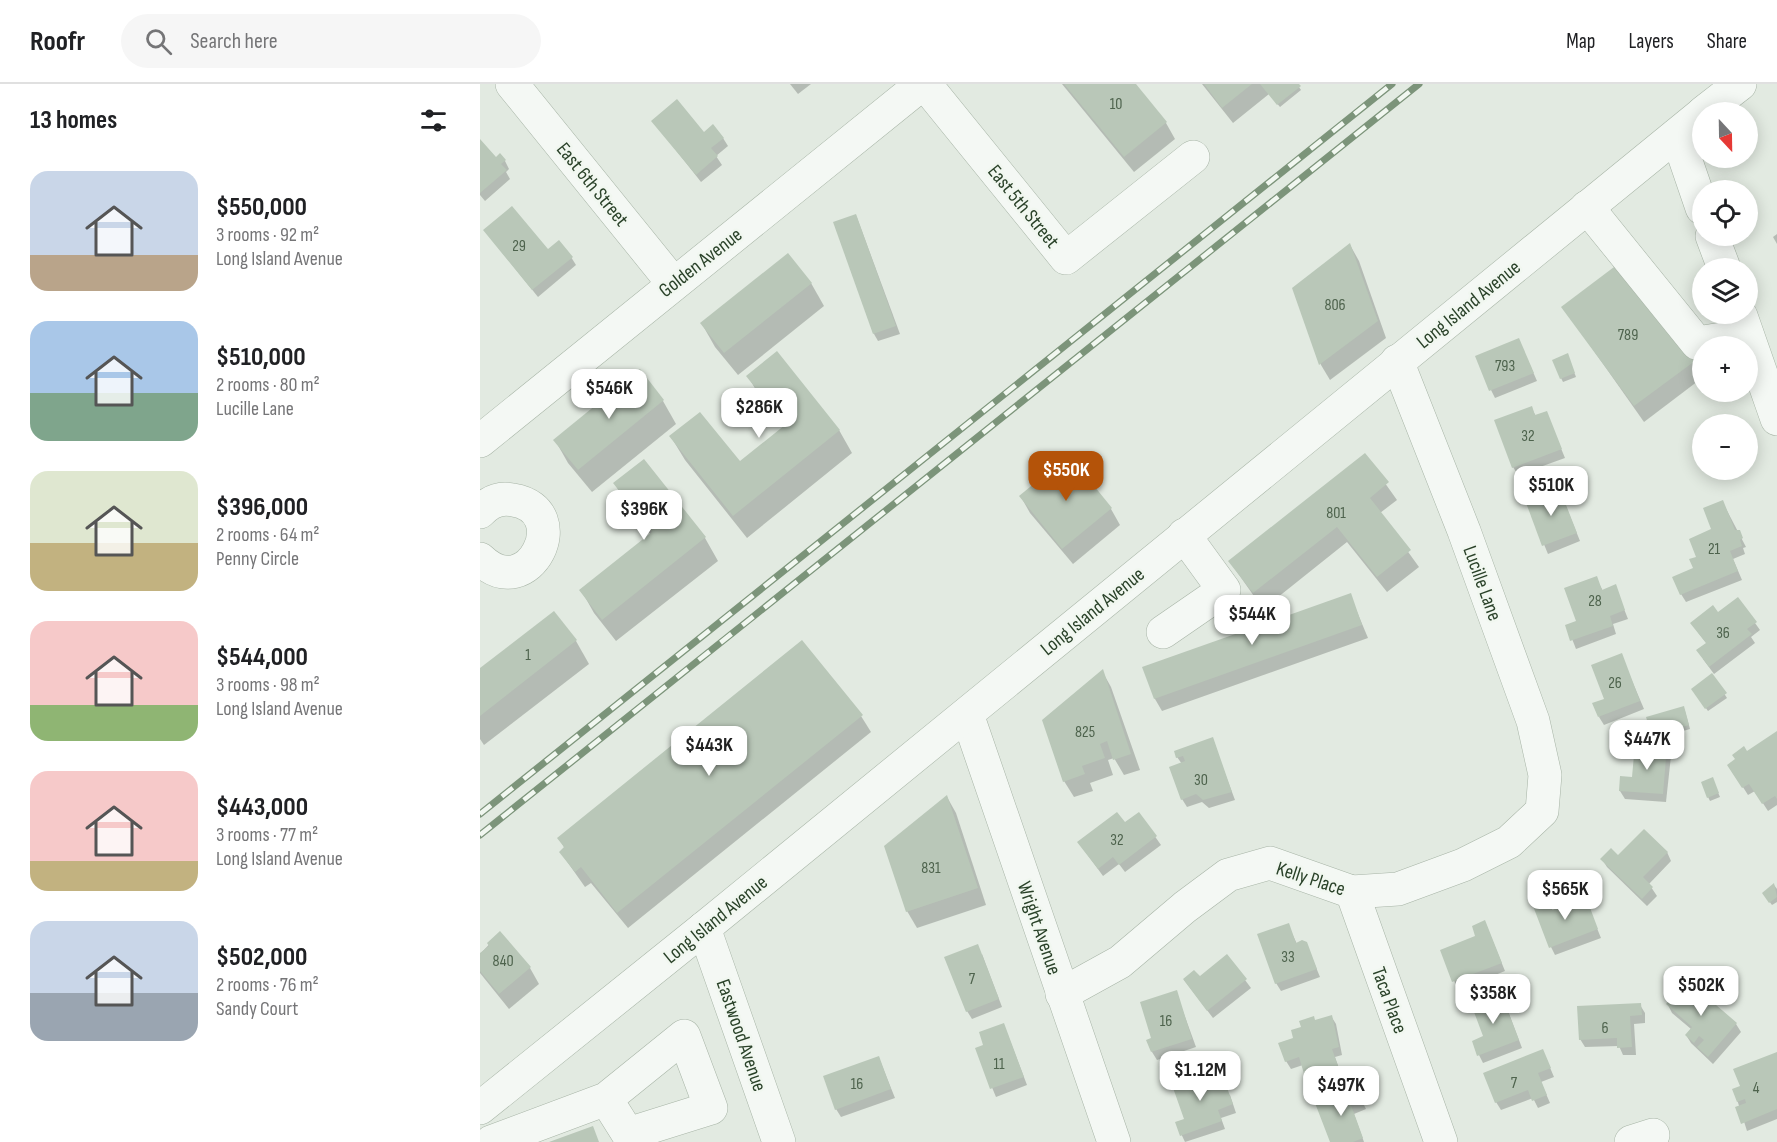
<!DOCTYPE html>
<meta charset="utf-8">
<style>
:root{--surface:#fff;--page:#f6f6f6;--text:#202124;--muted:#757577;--line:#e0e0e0;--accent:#b45309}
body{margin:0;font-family:"Sofia Sans Condensed",sans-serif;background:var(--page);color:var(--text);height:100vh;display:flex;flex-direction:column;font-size:22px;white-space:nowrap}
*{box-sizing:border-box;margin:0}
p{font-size:20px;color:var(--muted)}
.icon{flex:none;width:33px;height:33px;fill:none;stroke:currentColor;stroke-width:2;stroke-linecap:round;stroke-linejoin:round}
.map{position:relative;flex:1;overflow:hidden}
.details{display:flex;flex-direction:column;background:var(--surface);width:480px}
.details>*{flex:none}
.needle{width:39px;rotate:158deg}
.buttons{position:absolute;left:1212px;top:18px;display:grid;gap:12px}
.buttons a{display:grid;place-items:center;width:66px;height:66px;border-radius:50%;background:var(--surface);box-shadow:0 3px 15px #0003;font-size:30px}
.price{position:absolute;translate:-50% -51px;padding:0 14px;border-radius:12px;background:#fff;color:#222;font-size:20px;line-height:39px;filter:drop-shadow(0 2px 3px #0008)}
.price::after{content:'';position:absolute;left:50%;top:36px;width:18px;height:14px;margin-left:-9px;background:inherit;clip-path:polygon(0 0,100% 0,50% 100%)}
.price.selected{background:var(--accent);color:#fff}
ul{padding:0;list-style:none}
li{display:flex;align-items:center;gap:18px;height:150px;padding:0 30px}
li span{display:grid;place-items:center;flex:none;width:168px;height:120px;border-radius:18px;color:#555}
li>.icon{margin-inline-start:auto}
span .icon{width:72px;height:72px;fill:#fffc;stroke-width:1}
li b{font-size:26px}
h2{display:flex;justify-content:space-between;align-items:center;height:72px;padding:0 30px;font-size:26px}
header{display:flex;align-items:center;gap:36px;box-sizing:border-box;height:84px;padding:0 30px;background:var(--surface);border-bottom:2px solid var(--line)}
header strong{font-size:28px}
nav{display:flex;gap:33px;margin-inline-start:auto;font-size:21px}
.search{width:420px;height:54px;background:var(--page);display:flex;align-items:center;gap:15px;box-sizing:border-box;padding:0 21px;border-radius:33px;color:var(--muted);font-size:22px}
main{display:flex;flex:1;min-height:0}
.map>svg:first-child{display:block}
.shadow{fill:#0003}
.building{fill:#b9c7b8}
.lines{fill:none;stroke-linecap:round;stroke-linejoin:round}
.minor-casing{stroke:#a7b4a6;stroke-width:34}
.minor{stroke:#f4f8f4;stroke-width:33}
.rail-casing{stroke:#7c947a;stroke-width:7}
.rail{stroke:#f1f7f0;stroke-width:4.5;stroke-dasharray:14;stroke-linecap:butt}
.labels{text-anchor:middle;stroke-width:5;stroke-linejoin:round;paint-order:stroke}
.number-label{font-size:16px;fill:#4e634d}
.street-label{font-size:20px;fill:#2a4229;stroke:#f1f7f0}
</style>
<header>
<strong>Roofr</strong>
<div class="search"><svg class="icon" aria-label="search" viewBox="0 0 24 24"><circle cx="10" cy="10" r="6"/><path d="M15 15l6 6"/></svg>Search here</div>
<nav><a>Map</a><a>Layers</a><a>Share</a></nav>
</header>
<main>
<section class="details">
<h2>13 homes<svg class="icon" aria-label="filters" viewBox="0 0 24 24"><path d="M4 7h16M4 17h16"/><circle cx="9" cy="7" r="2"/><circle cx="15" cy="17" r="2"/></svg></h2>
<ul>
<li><span style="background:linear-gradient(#c9d6e8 70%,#b9a48a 0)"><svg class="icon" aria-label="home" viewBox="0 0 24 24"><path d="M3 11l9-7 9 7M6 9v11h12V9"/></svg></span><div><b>$550,000</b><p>3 rooms · 92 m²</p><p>Long Island Avenue</p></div></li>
<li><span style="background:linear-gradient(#a9c7e8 60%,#7fa58c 0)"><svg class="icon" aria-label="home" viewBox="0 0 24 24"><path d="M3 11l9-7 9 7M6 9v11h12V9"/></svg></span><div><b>$510,000</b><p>2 rooms · 80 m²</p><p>Lucille Lane</p></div></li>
<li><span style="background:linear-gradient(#dfe7d0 60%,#c2b280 0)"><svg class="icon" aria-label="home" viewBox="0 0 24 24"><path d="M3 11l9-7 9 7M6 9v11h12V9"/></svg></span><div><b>$396,000</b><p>2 rooms · 64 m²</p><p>Penny Circle</p></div></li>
<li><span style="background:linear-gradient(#f6c9c9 70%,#8fb573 0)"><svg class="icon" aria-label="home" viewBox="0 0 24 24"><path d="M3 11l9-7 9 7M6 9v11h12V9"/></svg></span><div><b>$544,000</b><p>3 rooms · 98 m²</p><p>Long Island Avenue</p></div></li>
<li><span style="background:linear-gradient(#f6c9c9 75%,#c2b280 0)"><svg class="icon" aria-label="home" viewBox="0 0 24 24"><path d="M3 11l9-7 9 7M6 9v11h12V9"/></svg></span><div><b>$443,000</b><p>3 rooms · 77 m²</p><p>Long Island Avenue</p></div></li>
<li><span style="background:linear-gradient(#c9d6e8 60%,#9aa5b1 0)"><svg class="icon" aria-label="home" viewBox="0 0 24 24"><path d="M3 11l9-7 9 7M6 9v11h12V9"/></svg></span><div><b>$502,000</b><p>2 rooms · 76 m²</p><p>Sandy Court</p></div></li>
</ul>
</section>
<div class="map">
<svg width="1297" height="1058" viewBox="0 0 1297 1058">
<rect width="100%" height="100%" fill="#e2eae1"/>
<g class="shadow">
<path d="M310,0H331L318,10Z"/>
<path d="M582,0H654L686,39L695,55L654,88Z"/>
<path d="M722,0H817L821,6L800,23L789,10L753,39Z"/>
<path d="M173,37L243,54L248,62L236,72L242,81L221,98Z"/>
<path d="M0,57L16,75L25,77L29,85L26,88L30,95L5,117L0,111Z"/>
<path d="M376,131L420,250L398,257L394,250Z"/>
<path d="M5,147L91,173L96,181L58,213Z"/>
<path d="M1297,150V160L1293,153Z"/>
<path d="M870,161L879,177L906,254L850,296L841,281L814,204Z"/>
<path d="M331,199L344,222L258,291L235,263L222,240Z"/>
<path d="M1083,223L1214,277L1222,294L1164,338Z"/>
<path d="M1039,256L1057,297L1015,314L1011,306Z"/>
<path d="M1089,275L1096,293L1083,298L1081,294Z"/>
<path d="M160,288L183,317L196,340L112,408L88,379L75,356Z"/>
<path d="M268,292L359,346L372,369L267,454L205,376L191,353L259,379L304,344L281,315Z"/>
<path d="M1051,324L1056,332L1066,328L1085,374L1038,391L1033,383Z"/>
<path d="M885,371L917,416L900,429L939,483L907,508L867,458L783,525L750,478Z"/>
<path d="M589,374L631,425L640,441L593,480L550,429L541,413Z"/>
<path d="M164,377L225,454L238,477L136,557L114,529L101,506L171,451L148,422L135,400Z"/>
<path d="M1079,405L1100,457L1068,470L1046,417Z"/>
<path d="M1242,417L1266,463L1263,464L1265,470L1253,475L1262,496L1206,518L1201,510L1233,446Z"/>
<path d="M1116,494L1123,507L1135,502L1148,535L1133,540L1136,550L1096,565L1087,542L1098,538Z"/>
<path d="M870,511L888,554L682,627L675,615L664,584Z"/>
<path d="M73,529L96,557L109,580L4,661L0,655V586Z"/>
<path d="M1238,530L1275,539L1280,546L1271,553L1275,559L1234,590L1223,575L1227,560L1217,547Z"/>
<path d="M1141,571L1164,625L1124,641L1119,633Z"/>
<path d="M622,587L631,603L660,686L644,691L634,674L628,676L633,691L610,699L613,707L594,713L584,697Z"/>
<path d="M1232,591L1247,614L1228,627L1215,609Z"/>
<path d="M1205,627L1210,645L1176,655L1174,651Z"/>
<path d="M381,632L391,648L148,844L111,799L105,803L81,769L85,765L79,754Z"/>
<path d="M1297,649V721L1288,727L1275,707L1268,711L1254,689L1267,669Z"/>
<path d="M732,655L755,716L729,724L722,718L707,723L702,715V680L697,673Z"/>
<path d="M1186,664L1191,672L1186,718L1145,715L1140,707Z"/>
<path d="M1234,699L1240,713L1230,717L1228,713Z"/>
<path d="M467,713L476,729L506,821L437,844L427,827Z"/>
<path d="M659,730L681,761L645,788L639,780L623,792L599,759L645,740Z"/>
<path d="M1187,768L1191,777L1169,800L1177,812L1167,822L1127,783L1122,775Z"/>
<path d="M1294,801L1297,805V818L1292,821L1286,813Z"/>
<path d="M1105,815L1121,854L1075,871L1071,863L1068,818L1073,827Z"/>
<path d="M1005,838L1025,887L978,906L962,867L997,853Z"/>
<path d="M808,841L817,860L826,859L840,893L801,907L796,899Z"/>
<path d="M20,849L50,884L59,900L29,925L0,889V870Z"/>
<path d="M502,870L522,923L492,935L487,927Z"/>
<path d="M747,872L771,904L733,934L704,896L719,894Z"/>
<path d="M696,908L716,963L677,976L672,968L673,955Z"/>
<path d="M1025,919L1042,964L1003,979L999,971L1005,953Z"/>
<path d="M1160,921L1165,929V939L1154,940L1156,971H1143L1139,962L1105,963L1100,955Z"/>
<path d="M1188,921L1256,940L1261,948L1233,980L1211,959L1206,951L1211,945L1192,929Z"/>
<path d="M851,932L856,940L862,971L855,973L861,990L831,1000L823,981L811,985L806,977L815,955L836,938Z"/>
<path d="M524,941L547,1001L516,1013L496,965L505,962Z"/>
<path d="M1063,967L1074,993L1061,998L1070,1019L1058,1024L1053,1014L1021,1026L1016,1018Z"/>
<path d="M1297,970V1035L1267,1047L1254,1006L1262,1003L1255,986Z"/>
<path d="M399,974L415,1014L361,1033L356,1025Z"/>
<path d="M730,988L738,1006L750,1011L756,1029L741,1034L745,1045L705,1058L696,1039L706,1036Z"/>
<path d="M876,1005L886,1025L874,1030L884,1058H852Z"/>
</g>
<g class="building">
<path d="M584,0H656L687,38L644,73Z"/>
<path d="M724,0H772L742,24Z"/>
<path d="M780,0H819L821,2L797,21Z"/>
<path d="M197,15L224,48L233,40L244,54L231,64L238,72L216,91L171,37Z"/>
<path d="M0,55L16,73L20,69L26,76L21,80L27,86L0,109Z"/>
<path d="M32,122L68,165L79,156L93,173L52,206L3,146Z"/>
<path d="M376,130L416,242L393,250L353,138Z"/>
<path d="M870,159L898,237L839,281L812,204Z"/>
<path d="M308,169L332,199L244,269L220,239Z"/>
<path d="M1142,177L1215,277L1154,322L1081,223Z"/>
<path d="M1039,254L1054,289L1009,307L995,272Z"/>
<path d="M297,267L360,346L253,432L189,352L220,328L260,377L305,341L266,292Z"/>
<path d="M1088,269L1095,289L1080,295L1072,276Z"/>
<path d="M160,285L184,316L98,386L73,356Z"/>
<path d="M1052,322L1055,331L1067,327L1082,365L1032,384L1014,336Z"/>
<path d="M885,369L909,398L890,414L931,466L897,493L857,443L773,509L748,477Z"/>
<path d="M589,371L632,424L582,465L539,412Z"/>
<path d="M164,375L226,453L122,536L99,506L172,448L133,399Z"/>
<path d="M1079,403L1097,449L1062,462L1045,416Z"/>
<path d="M1243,416L1255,446H1260L1263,454L1260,456L1262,462L1250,467L1258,487L1200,511L1192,493L1213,484L1209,475L1216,473L1209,455L1231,445L1223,424Z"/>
<path d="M1117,492L1122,506L1136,500L1145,526L1130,532L1133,542L1090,557L1085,541L1096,537L1084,504Z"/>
<path d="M871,509L882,541L674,615L662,583Z"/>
<path d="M1258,513L1277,538L1267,545L1272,550L1229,583L1216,566L1226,559L1210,539L1233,521L1238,528Z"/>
<path d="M74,527L97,556L0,632V584Z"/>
<path d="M322,556L383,631L137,829L101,783L95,788L79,768L84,763L77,754Z"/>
<path d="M1142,569L1160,617L1118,633L1112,619L1124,615L1111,581Z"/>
<path d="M623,585L651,670L633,676L627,657L620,660L625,674L602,682L605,690L583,698L562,636Z"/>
<path d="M1232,589L1247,609L1225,625L1211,605Z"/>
<path d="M1204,622L1209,641L1172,652L1166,633Z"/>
<path d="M1297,647V715L1295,712L1282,720L1269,700L1262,704L1247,681L1255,675L1252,671L1264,662L1267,667Z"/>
<path d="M733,653L752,708L723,716L716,710L701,716L689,683L705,677L703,672L696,674L694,667Z"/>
<path d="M1155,660L1187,662L1183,710L1139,707L1140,692L1152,693Z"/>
<path d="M1233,693L1239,709L1227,714L1221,698Z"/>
<path d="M467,711L498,804L426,828L404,762Z"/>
<path d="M637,728L645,738L659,728L677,752L639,781L633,773L618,785L597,758Z"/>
<path d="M1164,745L1188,768L1163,793L1173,803L1162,815L1120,775L1131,764L1138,771Z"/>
<path d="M1294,799L1297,813L1289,819L1282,809Z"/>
<path d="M1106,813L1118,845L1069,864L1053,822L1069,816L1072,826Z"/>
<path d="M1005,836L1022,879L972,898L960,866L995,852L992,842Z"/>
<path d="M809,839L816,859L822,856L827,858L837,885L795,900L777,850Z"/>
<path d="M20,847L51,883L19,910L0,887V869L9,862L7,859Z"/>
<path d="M498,860L519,915L486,928L464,873Z"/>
<path d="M747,870L767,895L727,927L703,895L714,886L720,892Z"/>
<path d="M1207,896L1257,939L1228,973L1217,963L1224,956L1219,952L1214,959L1205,951L1212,943L1186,920Z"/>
<path d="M697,906L712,955L671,968L666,956L671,954L660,918Z"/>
<path d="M1021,909L1039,956L997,972L992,957L1003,952L991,920Z"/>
<path d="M1161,919L1162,931L1150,932L1152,963L1137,964V954L1099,956L1097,922Z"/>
<path d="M852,931L859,963L852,965L858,982L825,993L819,973L805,978L798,959L813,954L811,946L821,943L819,937L834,932L835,936Z"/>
<path d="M524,939L544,993L510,1005L495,964L503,961L499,948Z"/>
<path d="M1063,965L1071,984L1058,989L1067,1011L1052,1017L1048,1006L1015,1019L1003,989Z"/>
<path d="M1297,968V1025L1261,1040L1255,1023L1266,1019L1265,1015L1257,1018L1252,1005L1260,1002L1253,985Z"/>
<path d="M399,972L411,1005L355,1026L343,992Z"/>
<path d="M731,986L737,1004L746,1001L753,1020L738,1026L742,1037L700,1052L695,1038L704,1035L692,1001Z"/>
<path d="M877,1003L882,1017L871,1021L883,1054L873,1058H850L835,1019Z"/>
<path d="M113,1042L119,1058H69Z"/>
</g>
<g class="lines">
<defs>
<g id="minor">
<path d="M32,0L193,199"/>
<path d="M445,0L586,174L713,73"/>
<path d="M1224,28L1260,0"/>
<path d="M1197,51L1222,124"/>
<path d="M1107,123L1217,259L1267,251"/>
<path d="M1232,152L1244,184"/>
<path d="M1261,232L1297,335"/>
<path d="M0,357L442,0"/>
<path d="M0,428C9,418 20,413 33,416C96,426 49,523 0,475"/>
<path d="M683,548L744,506L704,451"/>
<path d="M487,630L634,1058"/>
<path d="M872,808L961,1058"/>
<path d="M224,844L299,1058"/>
<path d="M582,910L640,878L705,823L748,791L790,779L872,808L918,805L983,781L1029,758L1062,727L1065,691L1053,637L984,447L917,277"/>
<path d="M0,1024L224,844L1222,30"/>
<path d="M11,1058L126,1015L204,952L231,1024L148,1050L126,1015"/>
<path d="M1151,1058L1173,1051"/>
</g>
</defs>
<use href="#minor" class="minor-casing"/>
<use href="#minor" class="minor"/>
<defs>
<g id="rail">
<path d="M0,730L912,0"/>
<path d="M0,751L939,0"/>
</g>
</defs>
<use href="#rail" class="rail-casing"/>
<use href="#rail" class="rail"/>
</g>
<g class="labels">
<g class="number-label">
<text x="636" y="25">10</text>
<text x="39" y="167">29</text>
<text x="855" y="226">806</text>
<text x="1148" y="256">789</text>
<text x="1025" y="287">793</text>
<text x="1048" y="357">32</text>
<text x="856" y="434">801</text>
<text x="1234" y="470">21</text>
<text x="1115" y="522">28</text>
<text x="1243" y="554">36</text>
<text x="48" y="576">1</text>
<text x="1135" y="604">26</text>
<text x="605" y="653">825</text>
<text x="721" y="701">30</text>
<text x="637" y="761">32</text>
<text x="451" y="789">831</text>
<text x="808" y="878">33</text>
<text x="23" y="882">840</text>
<text x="492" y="900">7</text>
<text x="686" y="942">16</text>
<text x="1125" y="949">6</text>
<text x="519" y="985">11</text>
<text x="1034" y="1004">7</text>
<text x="377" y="1005">16</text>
<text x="1276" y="1009">4</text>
</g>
<g class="street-label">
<text transform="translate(113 100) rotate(51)" y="7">East 6th Street</text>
<text transform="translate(544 122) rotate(51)" y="7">East 5th Street</text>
<text transform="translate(220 178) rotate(-38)" y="7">Golden Avenue</text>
<text transform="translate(988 220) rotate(-39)" y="7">Long Island Avenue</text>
<text transform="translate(1003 499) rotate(70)" y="7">Lucille Lane</text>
<text transform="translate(612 527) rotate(-39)" y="7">Long Island Avenue</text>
<text transform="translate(831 794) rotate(18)" y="7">Kelly Place</text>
<text transform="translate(235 835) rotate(-39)" y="7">Long Island Avenue</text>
<text transform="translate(560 844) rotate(71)" y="7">Wright Avenue</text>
<text transform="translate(910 916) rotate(70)" y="7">Taca Place</text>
<text transform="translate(262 951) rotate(71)" y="7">Eastwood Avenue</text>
</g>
</g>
</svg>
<div class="buttons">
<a><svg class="needle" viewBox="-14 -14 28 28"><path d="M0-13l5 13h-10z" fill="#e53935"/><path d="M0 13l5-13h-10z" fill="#757577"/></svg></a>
<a><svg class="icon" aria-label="locate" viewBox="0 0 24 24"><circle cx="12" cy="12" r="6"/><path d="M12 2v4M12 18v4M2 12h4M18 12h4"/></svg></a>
<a><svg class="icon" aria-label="layers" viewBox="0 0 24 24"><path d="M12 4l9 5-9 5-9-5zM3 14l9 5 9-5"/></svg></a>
<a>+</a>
<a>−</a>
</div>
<b class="price" style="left:129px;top:336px">$546K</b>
<b class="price" style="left:279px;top:355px">$286K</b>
<b class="price selected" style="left:586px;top:418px">$550K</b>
<b class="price" style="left:1071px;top:433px">$510K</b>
<b class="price" style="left:164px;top:457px">$396K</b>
<b class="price" style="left:772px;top:562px">$544K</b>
<b class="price" style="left:1167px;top:687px">$447K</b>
<b class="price" style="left:229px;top:693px">$443K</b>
<b class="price" style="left:1085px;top:837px">$565K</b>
<b class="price" style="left:1221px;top:933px">$502K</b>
<b class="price" style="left:1013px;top:941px">$358K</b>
<b class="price" style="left:720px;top:1018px">$1.12M</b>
<b class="price" style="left:861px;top:1033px">$497K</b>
</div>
</main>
